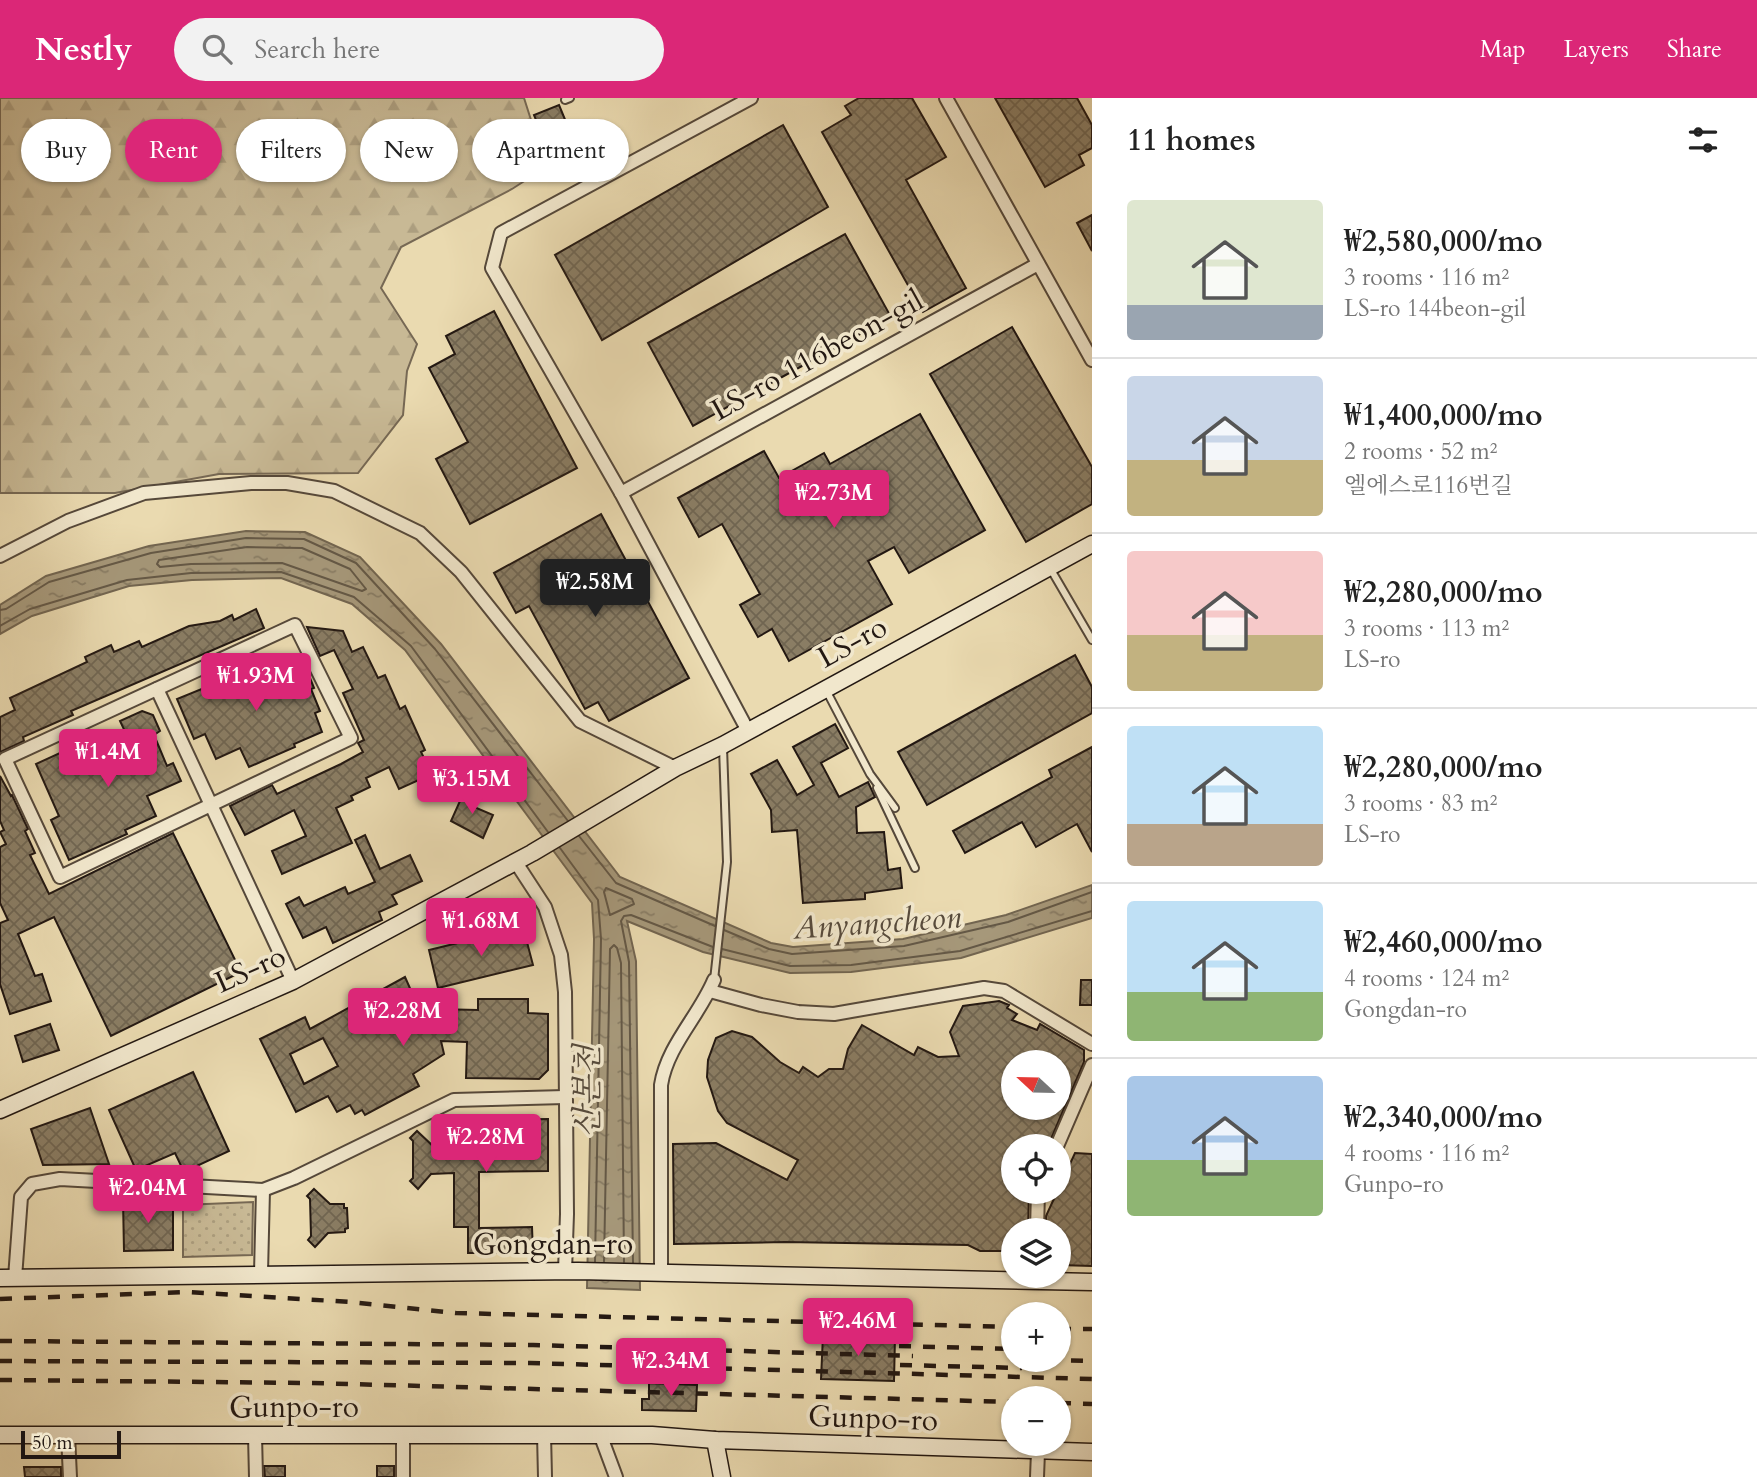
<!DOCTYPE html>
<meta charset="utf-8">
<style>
:root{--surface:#fff;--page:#f2f2f2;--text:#222;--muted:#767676;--line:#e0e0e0;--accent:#db2777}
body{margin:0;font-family:Cardo,"Noto Serif KR",serif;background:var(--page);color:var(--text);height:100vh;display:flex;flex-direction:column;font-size:26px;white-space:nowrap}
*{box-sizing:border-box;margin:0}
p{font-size:23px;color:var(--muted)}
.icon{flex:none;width:38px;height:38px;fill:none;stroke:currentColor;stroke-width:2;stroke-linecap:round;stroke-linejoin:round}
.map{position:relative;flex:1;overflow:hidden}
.panel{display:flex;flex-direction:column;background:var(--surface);width:665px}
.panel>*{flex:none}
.top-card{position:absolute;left:21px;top:21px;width:665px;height:63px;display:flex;gap:14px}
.needle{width:46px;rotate:292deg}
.fabs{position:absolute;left:1001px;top:952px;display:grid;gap:14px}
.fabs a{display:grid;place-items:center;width:70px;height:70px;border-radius:50%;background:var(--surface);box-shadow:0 2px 5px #0004;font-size:35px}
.scale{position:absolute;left:21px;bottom:18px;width:100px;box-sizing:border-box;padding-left:7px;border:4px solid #231812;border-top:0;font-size:19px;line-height:24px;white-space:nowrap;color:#231812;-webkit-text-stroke:5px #f1e7cc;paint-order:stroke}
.price{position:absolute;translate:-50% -60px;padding:0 16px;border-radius:7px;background:var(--accent);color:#fff;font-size:23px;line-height:46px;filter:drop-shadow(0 2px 4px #0008)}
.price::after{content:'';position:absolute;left:50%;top:42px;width:21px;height:16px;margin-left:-10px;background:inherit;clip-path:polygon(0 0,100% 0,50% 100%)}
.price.selected{background:#222;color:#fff}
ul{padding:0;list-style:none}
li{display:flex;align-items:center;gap:21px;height:175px;padding:0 35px}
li+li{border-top:2px solid var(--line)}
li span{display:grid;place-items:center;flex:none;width:196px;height:140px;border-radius:7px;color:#555}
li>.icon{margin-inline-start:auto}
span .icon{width:84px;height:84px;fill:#fffc;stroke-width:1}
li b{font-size:30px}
h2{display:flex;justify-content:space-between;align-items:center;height:84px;padding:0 35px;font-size:30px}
.pill{padding:0 24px;border-radius:32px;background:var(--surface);box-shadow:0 2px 5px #0004;font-size:24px;line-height:63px}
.pill.selected{background:var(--accent);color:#fff}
header{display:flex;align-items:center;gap:42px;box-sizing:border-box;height:98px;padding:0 35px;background:var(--accent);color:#fff}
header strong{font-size:33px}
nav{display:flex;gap:38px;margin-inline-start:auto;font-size:24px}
.search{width:490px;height:63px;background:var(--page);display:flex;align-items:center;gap:18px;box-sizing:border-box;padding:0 24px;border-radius:38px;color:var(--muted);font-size:26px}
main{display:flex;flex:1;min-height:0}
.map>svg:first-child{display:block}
.forest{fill:url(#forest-firs);stroke:#766854;stroke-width:2}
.park{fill:url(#park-dots);stroke:#766854;stroke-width:2}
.water{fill:url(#water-ripples);stroke:#726550;stroke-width:2}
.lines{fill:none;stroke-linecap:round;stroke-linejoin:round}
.shore{stroke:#645846;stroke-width:2}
.building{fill:url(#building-cross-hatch);stroke:#231812;stroke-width:2;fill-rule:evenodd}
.lane-casing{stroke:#55483a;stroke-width:10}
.street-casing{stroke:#55483a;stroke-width:16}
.secondary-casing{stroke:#231812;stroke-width:19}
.lane{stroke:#f1e7cc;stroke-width:6}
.street{stroke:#f1e7cc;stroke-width:12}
.secondary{stroke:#f1e7cc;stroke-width:16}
.rail{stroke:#231812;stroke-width:4.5;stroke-dasharray:12 12;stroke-linecap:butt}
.labels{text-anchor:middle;stroke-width:7;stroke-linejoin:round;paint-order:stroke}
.street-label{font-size:30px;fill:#231812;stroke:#f1e7cc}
.water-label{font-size:32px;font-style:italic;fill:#574b3c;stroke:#f1e7cc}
</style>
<header>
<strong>Nestly</strong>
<div class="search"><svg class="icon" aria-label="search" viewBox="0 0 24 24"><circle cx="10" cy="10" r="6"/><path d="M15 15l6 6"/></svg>Search here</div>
<nav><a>Map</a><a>Layers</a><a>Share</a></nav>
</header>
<main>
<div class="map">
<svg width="1092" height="1379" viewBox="0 0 1092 1379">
<defs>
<pattern id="forest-firs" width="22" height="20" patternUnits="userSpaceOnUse" patternTransform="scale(1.75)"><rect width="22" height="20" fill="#c8b995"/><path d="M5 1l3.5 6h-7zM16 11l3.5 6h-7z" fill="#ac9e7f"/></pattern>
<pattern id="park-dots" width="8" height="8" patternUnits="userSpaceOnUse" patternTransform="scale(1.75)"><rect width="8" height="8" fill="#c8b995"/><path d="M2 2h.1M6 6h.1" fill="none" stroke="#ac9e7f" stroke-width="1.8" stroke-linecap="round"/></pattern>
<pattern id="water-ripples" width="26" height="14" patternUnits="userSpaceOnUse" patternTransform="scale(1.75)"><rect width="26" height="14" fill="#a6987a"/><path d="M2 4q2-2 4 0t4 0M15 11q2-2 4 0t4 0" fill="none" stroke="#877b63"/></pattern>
<pattern id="building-cross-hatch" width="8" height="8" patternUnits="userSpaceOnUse" patternTransform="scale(1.75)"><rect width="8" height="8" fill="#8a7d64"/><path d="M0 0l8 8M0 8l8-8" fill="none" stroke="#706551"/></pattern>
</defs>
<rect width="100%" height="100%" fill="#eadab0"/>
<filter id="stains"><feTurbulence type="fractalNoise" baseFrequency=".00286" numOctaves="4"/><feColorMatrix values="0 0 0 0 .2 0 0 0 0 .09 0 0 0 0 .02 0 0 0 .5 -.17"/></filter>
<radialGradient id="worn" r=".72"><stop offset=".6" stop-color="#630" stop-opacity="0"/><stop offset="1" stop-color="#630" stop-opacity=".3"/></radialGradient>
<path class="forest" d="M0,0H524L546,69L512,91L401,149L381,190L417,246L407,273L403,317L358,375L219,376L115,395H0Z"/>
<path class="park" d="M253,1104L252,1157L183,1159V1107Z"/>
<path class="water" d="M246,433L305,434L360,459L441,546L620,779L771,845L793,849L903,841L1006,817L1092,787V820L961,860L851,874L790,875L703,854L627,823L636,863L640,1192L587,1190L594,841L592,805L405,552L352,506L281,480L192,482L129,488L32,518L0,536V507L46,478L149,448Z"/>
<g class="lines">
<g class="shore">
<path d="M247,449L302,450L350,471L366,491L362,493L282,465L191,466L160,469L157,466L159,462Z"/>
<path d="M0,512L6,511L49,484L151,455L246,440L304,441L356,465L435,551L568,723"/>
<path d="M0,528L30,511L127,482L191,475L281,474L354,499L411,548L548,734"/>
<path d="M579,738L616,785L715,828"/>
<path d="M560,750L598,802L601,841L595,1164"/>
<path d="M606,790L632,801L634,806L610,817L604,794Z"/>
<path d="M724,832L769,851L792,856L904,848L1008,824L1092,794"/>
<path d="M722,851L790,868L851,867L960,853L1092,813"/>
<path d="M604,1164L610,851L614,847L617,850L621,865L624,1164"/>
<path d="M633,1165L629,864L621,823L624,818L631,817L713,849"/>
</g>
</g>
<g class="building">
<path d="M859,0H912L946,59L906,82L966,190L923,214L822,34L851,17L845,8Z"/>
<path d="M995,0H1077L1092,27V50L1079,57L1084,67L1045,89Z"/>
<path d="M559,7L573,41L548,51L534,17Z"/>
<path d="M783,27L828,109L602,242L555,157Z"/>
<path d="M1092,117V153L1077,125Z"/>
<path d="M845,136L891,219L693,328L648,245Z"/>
<path d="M494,213L577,370L470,426L436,361L468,344L429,270L455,256L446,238Z"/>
<path d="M1012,229L1092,369V406L1026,444L930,276Z"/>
<path d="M920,316L985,432L909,475L894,449L868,463L892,506L789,563L772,531L758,539L740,507L760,496L722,426L699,439L678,400L764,353L779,380L824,355L830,366Z"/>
<path d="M601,416L689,580L609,623L598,604L585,611L529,508L516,515L494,475Z"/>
<path d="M256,511L264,530L71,613L73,617L23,639L24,643L0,654V619L15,612L10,600L87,564L85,559L111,547L114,554L139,543L142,549L189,528L220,523L232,517L234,522Z"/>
<path d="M307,529L343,533L352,554L363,549L378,580L385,577L400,611L405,608L425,652L421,654L432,676L399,691L389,669L366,680L370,689L351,698L353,702L336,710L352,745L282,776L272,753L306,738L294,712L245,737L230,708L272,687L277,696L341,666L363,654L358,645L364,642L343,595L353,591L334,552L320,558Z"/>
<path d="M1075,557L1092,589V615L927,707L898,654Z"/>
<path d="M301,558L314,590L311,591L320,613L315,615L322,634L294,646L295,649L249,669L240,650L216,661L205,636L194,641L177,601L204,590L207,597Z"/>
<path d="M142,613L153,617L160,633L154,637L167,668L173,665L181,683L147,698L156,718L125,732L127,736L69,762L51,722L59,718L36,666L62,654L71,674L131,646L120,623Z"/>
<path d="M835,626L848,650L821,665L839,699L868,684L875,699L856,709L857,735L884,734L888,772L900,770L902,790L865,795V801L803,805L797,732L772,734L771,712L751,676L777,662L797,697L814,687L793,649Z"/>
<path d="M1092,649V754L1077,726L1036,749L1022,724L965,755L953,733L1052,679L1049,672Z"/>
<path d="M0,678L11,698L12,697L28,731L25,733L35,755L30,757L49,796L173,735L241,874L111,938L54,819L18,836L35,878L42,876L51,903L10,916L0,886V825L8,822L0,805V749L6,746L0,734L4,732L0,723Z"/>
<path d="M464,694L478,700L474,709L493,717L483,740L451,723Z"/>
<path d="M365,737L380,771L410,757L422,783L392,797L397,806L379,814L382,822L333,845L326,829L303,840L286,806L299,799L304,808L345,789L348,796L375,784L355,742Z"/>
<path d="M523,829L533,867L438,890L429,852Z"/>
<path d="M405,879L413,897L409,898V900H431L434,911L478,912V901H528V915L548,916V972L539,981L466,980L467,944L441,943L444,956L413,976L419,988L365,1017L362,1012L355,1016L350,1007L337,1014L328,998L296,1014L260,941L305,919L310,931ZM323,940L338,968L304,986L290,956Z"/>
<path d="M1081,882H1092V907H1080Z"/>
<path d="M999,903L1009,907L1007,910L1017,916L1012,922L1037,932L1040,926L1084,952V964L1048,1048H1013V1094H1029L1028,1132H1013V1153H980L968,1147L785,1144L674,1146L673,1046L716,1045L787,1082L798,1062L727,1025L718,1013L707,979L708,962L716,940L732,933L752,939L780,964L799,975L803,969L818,979L829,971H843L848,951L862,927L914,957L918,949L938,959L959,958L950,934L963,908ZM1013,964H1059V1010H1013Z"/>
<path d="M50,926L59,952L23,964L15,938Z"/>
<path d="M193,974L229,1053L184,1074L175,1055L136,1072L109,1012Z"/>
<path d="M90,1010L109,1066L43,1067L31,1031Z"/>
<path d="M548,1021V1073L479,1074V1130L532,1129L533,1155H468V1129H454V1075L431,1076L418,1091L410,1083L413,1080V1043L410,1040L417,1033L433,1048L467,1047V1028L477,1022Z"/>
<path d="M1075,1055L1092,1056V1168L1059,1167V1132H1046V1118Z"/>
<path d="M314,1091L330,1106H344V1110H347L348,1130L345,1131V1134L328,1135L315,1149L308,1142L311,1138L310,1101L307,1098Z"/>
<path d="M173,1101V1152L124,1153L123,1102Z"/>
<path d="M823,1237L895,1239L894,1283L821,1281Z"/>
<path d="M649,1285L697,1287L696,1313L642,1312V1301H649Z"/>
<path d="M264,1368H285V1379H265Z"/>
<rect x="377" y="1368" width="17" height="11"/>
<path d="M24,1369H61V1379H25Z"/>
</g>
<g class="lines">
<defs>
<g id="lane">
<path d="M565,2L570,0"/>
<path d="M1050,470L1092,542"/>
<path d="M826,592L870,676L895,710"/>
<path d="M877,690L915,770"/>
<path d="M714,882L727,764L723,649"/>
</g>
<g id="street">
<path d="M946,0L1092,262"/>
<path d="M621,395L1038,166"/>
<path d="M0,458L68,423L144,395L251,385H287L334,393L420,435L461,474L580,623L675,670"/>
<path d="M295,527L351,640L60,779L5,661Z"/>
<path d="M157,591L293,883"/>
<path d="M748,633L621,395L492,170L501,135L751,0"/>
<path d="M515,763L545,809L561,857L565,894L567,1116L565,1173"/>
<path d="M710,893L761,907L798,914L834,916L984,890L1004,893L1092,946"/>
<path d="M1057,1048L1092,967"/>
<path d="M1037,1132L1038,1094"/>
<path d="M261,1175L263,1092"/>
<path d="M661,1175V987C667,948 699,918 714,882"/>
<path d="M15,1180L21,1099L32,1086L60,1081L263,1092L294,1080L454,1002L565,999"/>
<path d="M544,1336L545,1379"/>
<path d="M600,1336L616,1379"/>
<path d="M68,1337L70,1379"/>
<path d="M255,1337L256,1379"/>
<path d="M403,1379V1337"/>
<path d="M1037,1379L1038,1354"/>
</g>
<g id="secondary">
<path d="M0,1012L293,883L532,755L675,670L723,647L1092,446"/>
<path d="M0,1180L578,1173L1092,1184"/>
<path d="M0,1337H652L715,1342L1092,1354"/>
<path d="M715,1342L722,1379"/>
</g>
</defs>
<use href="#lane" class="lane-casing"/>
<use href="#street" class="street-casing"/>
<use href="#secondary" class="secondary-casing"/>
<use href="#lane" class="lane"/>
<use href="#street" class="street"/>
<use href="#secondary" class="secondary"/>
<g class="rail">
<path d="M0,1201L188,1194L350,1204L456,1215L1013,1229"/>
<path d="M1059,1231H1092"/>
<path d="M0,1243L533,1247L913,1258"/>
<path d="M899,1248L1013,1251"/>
<path d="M1047,1262L1092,1263"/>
<path d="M0,1263L530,1265L1092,1281"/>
<path d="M900,1267L1022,1270"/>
<path d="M0,1282L311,1285L1013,1304"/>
<path d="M1059,1305L1092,1306"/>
</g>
</g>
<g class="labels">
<g class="street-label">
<text transform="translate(817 257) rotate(-29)" y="10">LS-ro 116beon-gil</text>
<text transform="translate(852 544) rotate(-29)" y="10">LS-ro</text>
<text transform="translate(250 871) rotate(-24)" y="10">LS-ro</text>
<text x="553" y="1156">Gongdan-ro</text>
<text x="294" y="1319">Gunpo-ro</text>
<text transform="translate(873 1320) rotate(2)" y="10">Gunpo-ro</text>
</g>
<g class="water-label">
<text transform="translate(877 824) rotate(-4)" y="11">Anyangcheon</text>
<text transform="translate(587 993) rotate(-90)" y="11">산본천</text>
</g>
</g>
<rect width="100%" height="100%" filter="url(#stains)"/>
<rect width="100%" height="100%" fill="url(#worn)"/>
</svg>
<div class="fabs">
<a><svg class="needle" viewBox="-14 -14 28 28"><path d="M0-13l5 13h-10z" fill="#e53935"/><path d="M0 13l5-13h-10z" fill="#767676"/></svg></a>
<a><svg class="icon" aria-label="locate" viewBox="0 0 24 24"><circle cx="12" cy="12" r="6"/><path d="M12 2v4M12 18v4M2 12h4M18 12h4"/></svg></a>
<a><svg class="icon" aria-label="layers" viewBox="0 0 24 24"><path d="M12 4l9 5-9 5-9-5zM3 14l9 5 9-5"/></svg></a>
<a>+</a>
<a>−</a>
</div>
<div class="scale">50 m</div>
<b class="price" style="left:834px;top:432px">₩2.73M</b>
<b class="price selected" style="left:595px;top:521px">₩2.58M</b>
<b class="price" style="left:256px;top:615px">₩1.93M</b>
<b class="price" style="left:108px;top:691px">₩1.4M</b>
<b class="price" style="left:472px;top:718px">₩3.15M</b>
<b class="price" style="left:481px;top:860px">₩1.68M</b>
<b class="price" style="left:403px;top:950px">₩2.28M</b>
<b class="price" style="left:486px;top:1076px">₩2.28M</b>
<b class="price" style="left:148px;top:1127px">₩2.04M</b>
<b class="price" style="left:858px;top:1260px">₩2.46M</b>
<b class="price" style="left:671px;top:1300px">₩2.34M</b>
<div class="top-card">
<a class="pill">Buy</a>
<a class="pill selected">Rent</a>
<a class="pill">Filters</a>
<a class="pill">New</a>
<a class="pill">Apartment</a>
</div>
</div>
<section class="panel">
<h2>11 homes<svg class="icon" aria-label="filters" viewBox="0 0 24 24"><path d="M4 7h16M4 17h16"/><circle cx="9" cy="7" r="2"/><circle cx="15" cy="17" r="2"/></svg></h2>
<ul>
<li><span style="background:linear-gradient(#dfe7d0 75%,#9aa5b1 0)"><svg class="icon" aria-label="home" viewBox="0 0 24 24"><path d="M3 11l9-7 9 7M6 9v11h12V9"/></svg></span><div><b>₩2,580,000/mo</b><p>3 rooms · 116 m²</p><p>LS-ro 144beon-gil</p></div></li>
<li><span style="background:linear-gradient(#c9d6e8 60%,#c2b280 0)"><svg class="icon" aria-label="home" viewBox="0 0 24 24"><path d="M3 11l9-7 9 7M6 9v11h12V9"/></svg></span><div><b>₩1,400,000/mo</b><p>2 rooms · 52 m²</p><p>엘에스로116번길</p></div></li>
<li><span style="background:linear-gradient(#f6c9c9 60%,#c2b280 0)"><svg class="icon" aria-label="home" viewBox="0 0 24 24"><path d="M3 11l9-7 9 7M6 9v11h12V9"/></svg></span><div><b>₩2,280,000/mo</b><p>3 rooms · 113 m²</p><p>LS-ro</p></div></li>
<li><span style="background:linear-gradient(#bfe0f5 70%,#b9a48a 0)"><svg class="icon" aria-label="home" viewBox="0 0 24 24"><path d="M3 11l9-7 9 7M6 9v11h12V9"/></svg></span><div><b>₩2,280,000/mo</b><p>3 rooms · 83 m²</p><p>LS-ro</p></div></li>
<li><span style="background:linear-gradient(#bfe0f5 65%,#8fb573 0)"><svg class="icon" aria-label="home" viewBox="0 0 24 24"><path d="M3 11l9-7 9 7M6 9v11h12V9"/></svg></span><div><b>₩2,460,000/mo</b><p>4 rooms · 124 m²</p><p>Gongdan-ro</p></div></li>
<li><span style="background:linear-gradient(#a9c7e8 60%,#8fb573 0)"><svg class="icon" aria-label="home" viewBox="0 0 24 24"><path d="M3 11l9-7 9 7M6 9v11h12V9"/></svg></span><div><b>₩2,340,000/mo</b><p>4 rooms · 116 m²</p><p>Gunpo-ro</p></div></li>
</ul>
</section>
</main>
